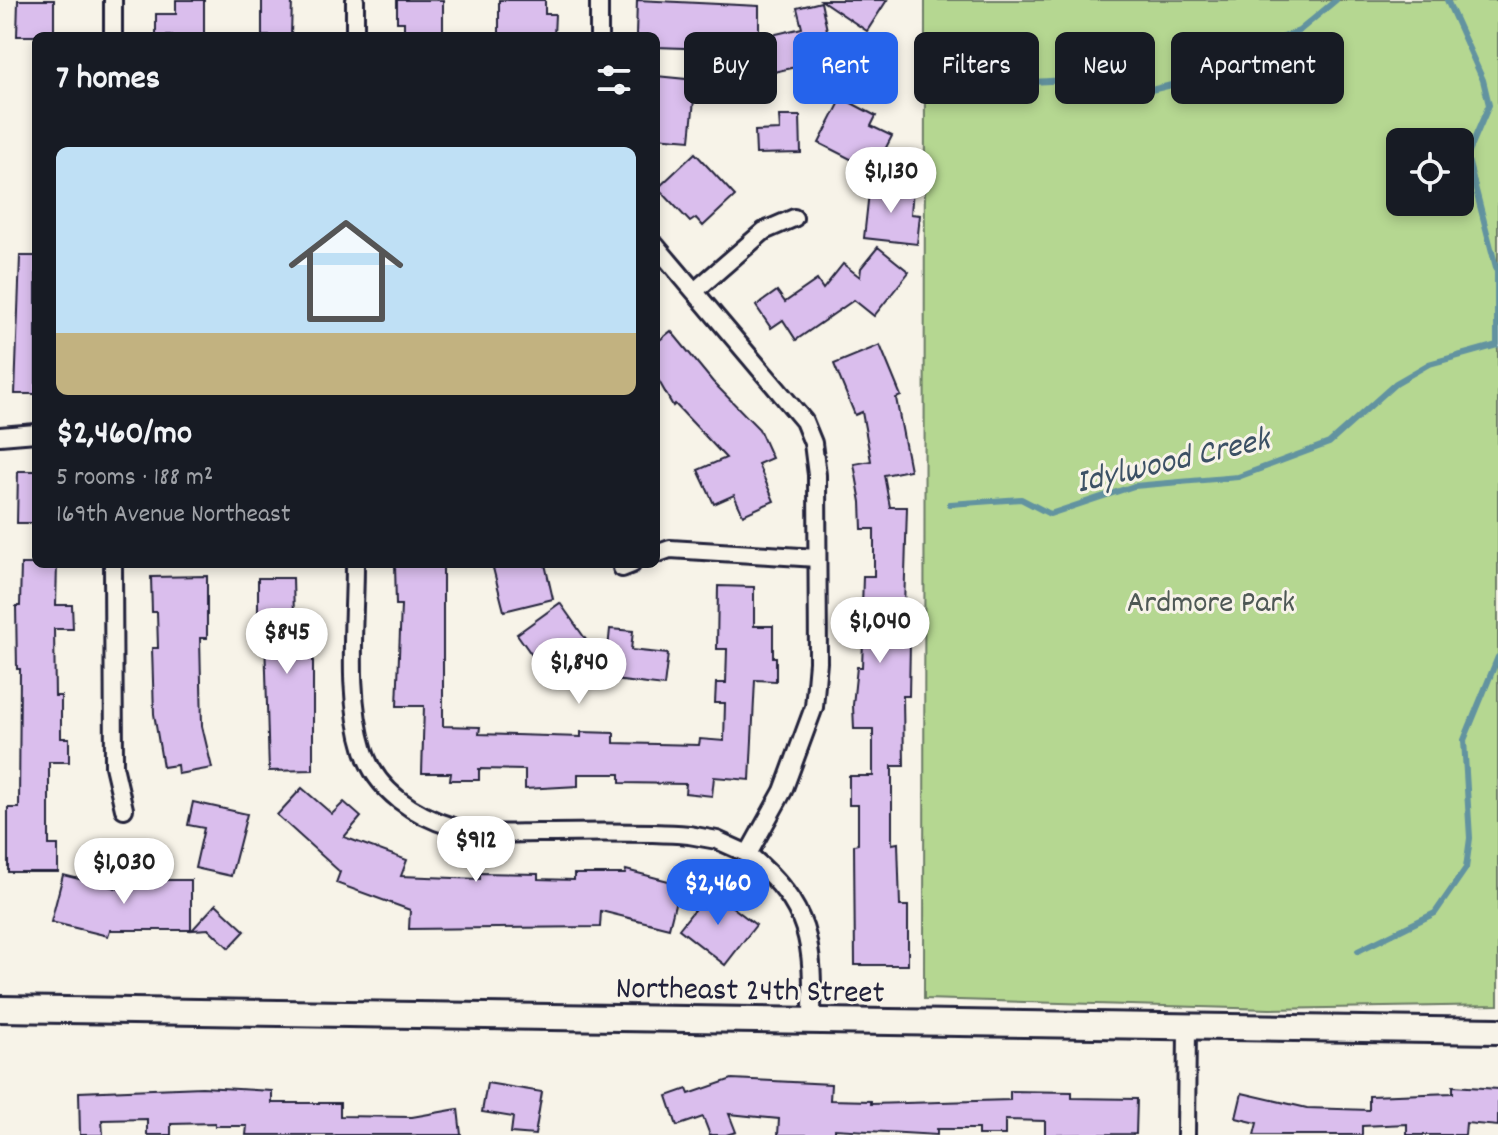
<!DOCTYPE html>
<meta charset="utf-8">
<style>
:root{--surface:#171b24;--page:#242831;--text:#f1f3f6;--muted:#9ea1a6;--accent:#2563eb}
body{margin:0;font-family:Dekko,sans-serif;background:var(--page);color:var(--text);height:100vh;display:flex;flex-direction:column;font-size:30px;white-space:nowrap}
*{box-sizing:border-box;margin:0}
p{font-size:26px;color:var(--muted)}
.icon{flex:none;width:44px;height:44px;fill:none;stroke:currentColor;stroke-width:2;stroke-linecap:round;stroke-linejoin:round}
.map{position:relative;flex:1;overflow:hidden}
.panel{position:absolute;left:32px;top:32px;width:628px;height:536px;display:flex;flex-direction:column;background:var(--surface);border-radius:12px;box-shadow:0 4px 12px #0003}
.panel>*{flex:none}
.banner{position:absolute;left:684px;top:32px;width:694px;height:72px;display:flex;gap:16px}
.tools{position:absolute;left:1386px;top:128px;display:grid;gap:16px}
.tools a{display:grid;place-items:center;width:88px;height:88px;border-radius:12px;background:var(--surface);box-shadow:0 4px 12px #0003;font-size:40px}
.price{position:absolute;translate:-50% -68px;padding:0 18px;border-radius:28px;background:#fff;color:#222;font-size:26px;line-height:52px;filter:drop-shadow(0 2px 4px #0008)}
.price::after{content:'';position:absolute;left:50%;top:48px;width:24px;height:18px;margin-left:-12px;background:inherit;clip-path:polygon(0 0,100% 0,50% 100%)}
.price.selected{background:var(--accent);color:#fff}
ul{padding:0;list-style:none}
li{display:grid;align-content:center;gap:16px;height:424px;padding:0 24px}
li span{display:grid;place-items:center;height:248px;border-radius:12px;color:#555}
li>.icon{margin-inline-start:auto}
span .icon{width:144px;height:144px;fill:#fffc;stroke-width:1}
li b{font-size:34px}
h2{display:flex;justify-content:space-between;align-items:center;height:96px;padding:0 24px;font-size:34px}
.pill{padding:0 28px;border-radius:12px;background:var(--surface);box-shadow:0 4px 12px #0003;font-size:28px;line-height:72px}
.pill.selected{background:var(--accent);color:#fff}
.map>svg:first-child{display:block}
.green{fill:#b5d791;stroke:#6c7c66;stroke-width:2;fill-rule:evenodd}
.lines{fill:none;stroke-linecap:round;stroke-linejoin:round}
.stream{stroke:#6293a0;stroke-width:6}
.building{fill:#dabeed;stroke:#22223b;stroke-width:2}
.minor-casing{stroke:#22223b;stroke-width:22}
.secondary-casing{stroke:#22223b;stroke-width:30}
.minor{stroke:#f7f3e8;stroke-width:16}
.secondary{stroke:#f7f3e8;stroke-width:24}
.labels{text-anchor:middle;stroke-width:6;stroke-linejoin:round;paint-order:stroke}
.park-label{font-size:32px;fill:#4e5855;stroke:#f7f3e8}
.street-label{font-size:32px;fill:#22223b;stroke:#f7f3e8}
.water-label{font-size:34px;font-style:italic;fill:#3c5165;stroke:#f7f3e8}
</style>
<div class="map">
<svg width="1498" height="1135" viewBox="0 0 1498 1135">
<rect width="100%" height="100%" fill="#f7f3e8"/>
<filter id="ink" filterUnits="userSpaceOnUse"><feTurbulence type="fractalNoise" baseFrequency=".0125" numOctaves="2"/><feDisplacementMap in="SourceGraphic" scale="16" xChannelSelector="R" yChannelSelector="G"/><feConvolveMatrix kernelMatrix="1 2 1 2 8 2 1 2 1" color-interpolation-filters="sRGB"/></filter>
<g filter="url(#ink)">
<path class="green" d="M925,0H1498V1005L1270,1009L924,999ZM1400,142H1460V202H1400Z"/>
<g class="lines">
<g class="stream">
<path d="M944,71L1032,82L1085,79L1147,91L1188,81L1228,59L1299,31L1336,0"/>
<path d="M950,504L1021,499L1050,514L1134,486L1238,477L1329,443L1396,383L1429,364L1497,345V271L1467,156L1489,105L1483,80L1447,0"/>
<path d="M1358,951L1435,913L1466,868L1470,838L1464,740L1498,657"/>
</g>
</g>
<g class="building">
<path d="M18,0H54V36H17Z"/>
<path d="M176,0H204V36H156V14H176Z"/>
<path d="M262,0H292L291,36H262Z"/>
<path d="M397,0H443V36H404V22H397Z"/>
<path d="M499,0H545V14H555L554,36H499Z"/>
<path d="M637,0L759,6V38L802,28L797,8L821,2L833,58L774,72L769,51L656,47V36H636Z"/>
<path d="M821,0H887L867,31Z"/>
<path d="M656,76L696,80L690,140L656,137Z"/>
<path d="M842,98L876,116L871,126L892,136L874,171L819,143Z"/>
<path d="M779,116H800L801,153L756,154L755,131L780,130Z"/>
<path d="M695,153L735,196L703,226L696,218L690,222L658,188Z"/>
<path d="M870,183L913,188L911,214L920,215L917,244L864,238Z"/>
<path d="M878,247L909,272L874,316L854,300L796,340L783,320L771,328L756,306L777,291L785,302L817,280L823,289L843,264L860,277L861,268Z"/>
<path d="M20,256H36V394H15Z"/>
<path d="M671,331L713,382L759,429L772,458L758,464L774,501L743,515L734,495L714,504L698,470L726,458L675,404L673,406L656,376V343Z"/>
<path d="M880,345L901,396L896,398L910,470L884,475L890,507H907L903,642H910L909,696H903L904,766H892V844L898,843L900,906H908V965H855L854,845L858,844V805H849V776H873V729H854L853,705L857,667H862L863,641H873L874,608H862L863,576H874V529H862L861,502L854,464L871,461L862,412L855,415L834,364Z"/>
<path d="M18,471H36V523H17Z"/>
<path d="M21,564H57L56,605H72L73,629H54L55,696H61V738H69V762H49V845H58V872H8V808H19L20,669H17L16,606H20Z"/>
<path d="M395,564H443V726L480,727L479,734L581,737V732L614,733V743L699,745L700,739L724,741L725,703H715L716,683H726L727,649H717L718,586L754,587V626H773V657H776V681L755,680L750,780L714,777L712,796L685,793L686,784L620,783V774H578V786L525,789V770L479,769V780H450L451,773H422L424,706H397L401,605H396Z"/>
<path d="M492,564H545L553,599L504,611Z"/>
<path d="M207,576V638H200L202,726L212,768L178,774L177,765L163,767L154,714L152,648H158L157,612H152L151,577Z"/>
<path d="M258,578H293L294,617H313V770L269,771L265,639H258Z"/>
<path d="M560,603L596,654L553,685L517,634Z"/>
<path d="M610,629L633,631L631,650L668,654L664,686L605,679Z"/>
<path d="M302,788L332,814L344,802L361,817L344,837L407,860L401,876L480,879V873L538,874V879L574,880V874H625L626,870L680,884L669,928L601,911L600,927L409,929L410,910L336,883L340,872L277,815Z"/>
<path d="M193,802L247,814L231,876L195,868L204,828L188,825Z"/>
<path d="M63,875L132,892L131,880H191V930H110L108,936L51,922Z"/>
<path d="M710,890L756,925L725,965L679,929Z"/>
<path d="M216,904L245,931L229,948L209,929L192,930Z"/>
<path d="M732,1079L831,1084L830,1100L871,1101V1104L1010,1100V1091L1072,1092V1098L1137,1099L1136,1134L1045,1135V1121L1005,1120V1135H978V1129H937V1135L835,1129V1135H778L779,1119L729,1114L736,1132L726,1135H710L703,1117L677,1126L667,1096L687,1089L689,1094Z"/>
<path d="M487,1083L542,1092L535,1135L511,1133L513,1117L482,1112Z"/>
<path d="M1453,1086L1498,1089V1126L1466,1123L1465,1135H1407V1124L1362,1126V1135H1254L1257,1123L1236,1118L1242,1093L1307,1108L1369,1110V1096L1453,1093Z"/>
<path d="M202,1087L272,1091V1103H340V1116L412,1117L458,1109L461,1135H246L247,1126H215V1123L171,1124V1135H147V1119L102,1120L103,1135H80L79,1092Z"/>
</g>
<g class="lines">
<defs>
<g id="minor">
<path d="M599,0V36"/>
<path d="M113,36V0"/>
<path d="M355,36V0"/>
<path d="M656,246L804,421L813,443L817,475L818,662L814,707L783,791L748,854C812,908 813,941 812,1021"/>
<path d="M696,290L764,231L794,218"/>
<path d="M0,436L36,433"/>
<path d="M656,554L670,549L817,558"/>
<path d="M113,564L114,766L124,809"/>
<path d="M355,564C355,624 346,693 364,751C376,791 416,816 453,827C479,836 510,833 538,833C588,833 639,831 689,835L717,840L748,854"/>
<path d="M622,568L632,564"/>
<path d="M1186,1135L1187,1027"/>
</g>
<path id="secondary" d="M0,1009L1498,1031"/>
</defs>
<use href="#minor" class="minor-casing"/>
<use href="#secondary" class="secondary-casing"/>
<use href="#minor" class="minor"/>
<use href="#secondary" class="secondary"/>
</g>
</g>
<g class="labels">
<g class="park-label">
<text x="1211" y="611">Ardmore Park</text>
</g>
<g class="street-label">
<text transform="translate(750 988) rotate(1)" y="11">Northeast 24th Street</text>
</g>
<g class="water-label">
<text transform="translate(1172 458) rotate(-13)" y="12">Idylwood Creek</text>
</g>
</g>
</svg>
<div class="tools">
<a><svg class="icon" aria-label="locate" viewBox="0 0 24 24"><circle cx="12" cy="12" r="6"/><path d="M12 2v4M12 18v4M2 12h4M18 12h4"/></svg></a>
</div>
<b class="price" style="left:891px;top:215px">$1,130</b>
<b class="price" style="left:880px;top:665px">$1,040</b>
<b class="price" style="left:287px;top:676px">$845</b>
<b class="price" style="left:579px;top:706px">$1,840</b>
<b class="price" style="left:476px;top:884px">$912</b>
<b class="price" style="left:124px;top:906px">$1,030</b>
<b class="price selected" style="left:718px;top:927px">$2,460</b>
<div class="banner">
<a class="pill">Buy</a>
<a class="pill selected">Rent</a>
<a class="pill">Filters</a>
<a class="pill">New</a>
<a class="pill">Apartment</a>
</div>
<section class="panel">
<h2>7 homes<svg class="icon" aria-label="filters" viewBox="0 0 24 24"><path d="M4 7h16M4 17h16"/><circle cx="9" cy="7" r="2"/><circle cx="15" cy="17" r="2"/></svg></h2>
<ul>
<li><span style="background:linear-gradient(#bfe0f5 75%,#c2b280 0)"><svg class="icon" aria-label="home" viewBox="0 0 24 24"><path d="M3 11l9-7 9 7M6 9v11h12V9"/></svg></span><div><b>$2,460/mo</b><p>5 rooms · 188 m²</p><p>169th Avenue Northeast</p></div></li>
</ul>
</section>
</div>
